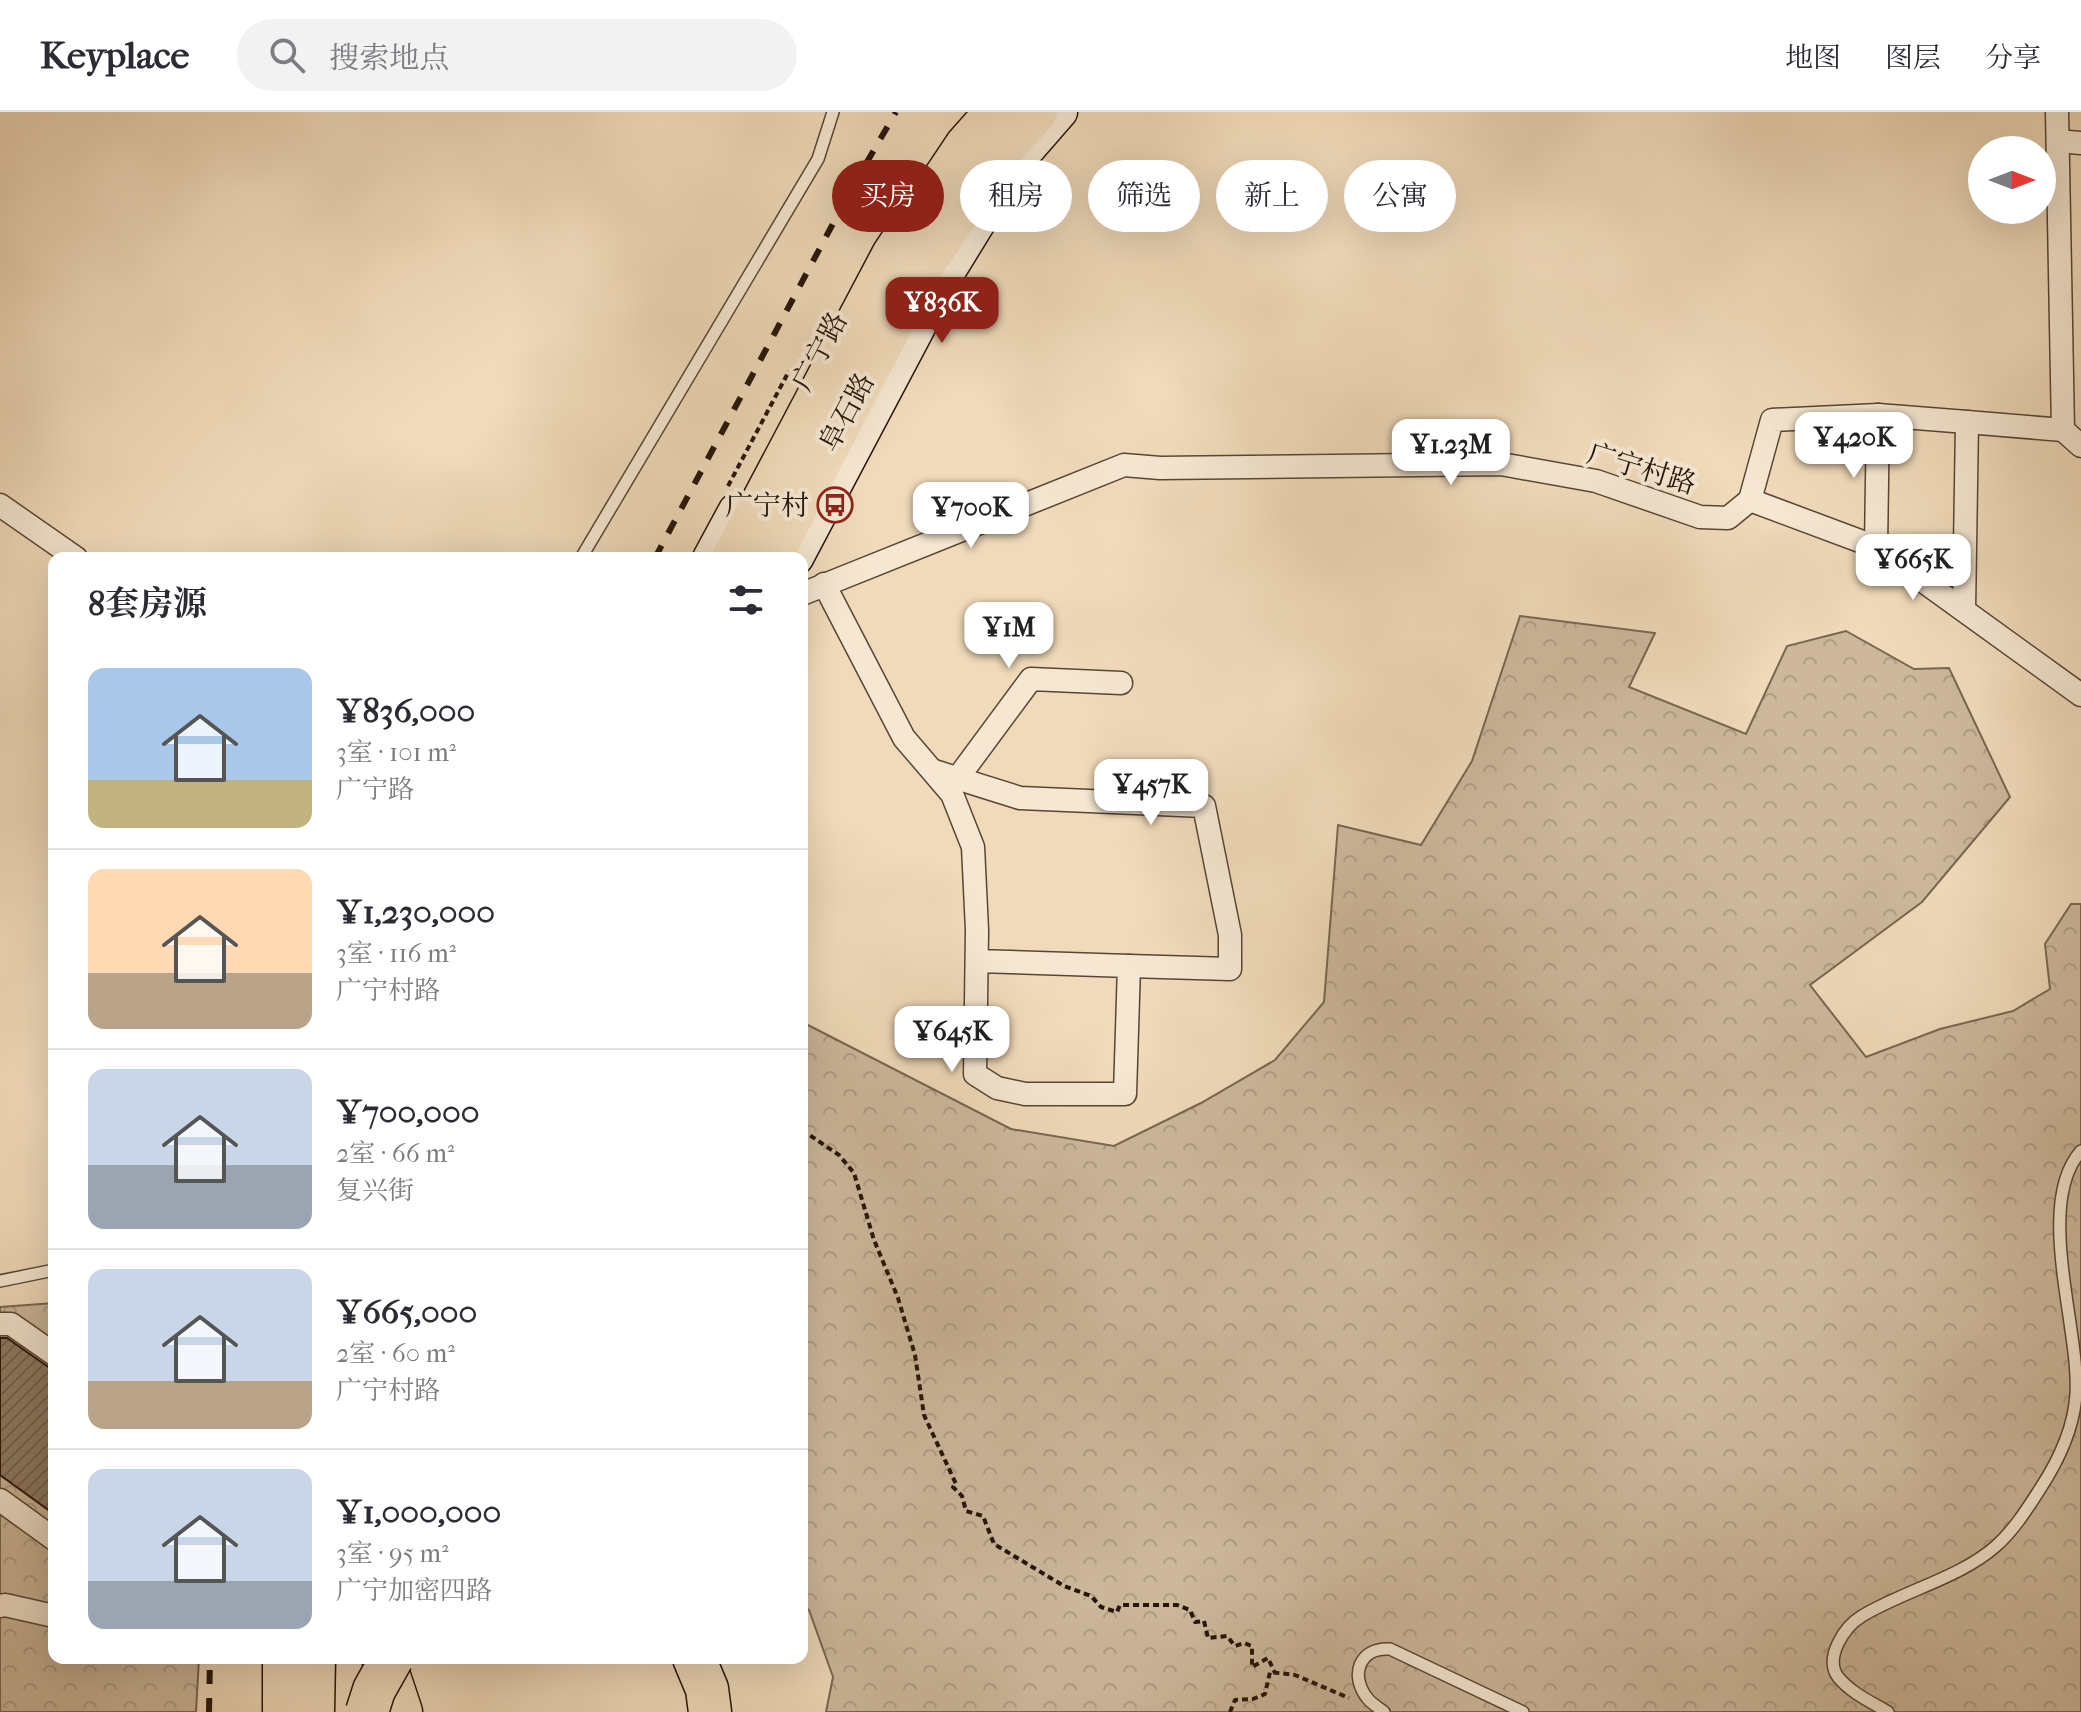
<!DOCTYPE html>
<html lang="zh">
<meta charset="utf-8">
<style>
:root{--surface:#fff;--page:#f2f2f3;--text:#2b2b33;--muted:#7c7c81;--line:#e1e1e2;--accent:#8f2418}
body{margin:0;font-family:"IM FELL French Canon","Noto Serif SC",serif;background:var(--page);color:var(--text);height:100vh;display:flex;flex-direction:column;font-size:30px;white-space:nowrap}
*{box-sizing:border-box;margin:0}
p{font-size:26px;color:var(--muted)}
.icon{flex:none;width:44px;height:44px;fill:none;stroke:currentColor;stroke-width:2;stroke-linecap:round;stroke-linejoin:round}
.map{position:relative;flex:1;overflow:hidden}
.details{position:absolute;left:48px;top:440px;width:760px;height:1112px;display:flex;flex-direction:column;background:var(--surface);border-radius:16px;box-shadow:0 8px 32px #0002}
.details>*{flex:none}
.top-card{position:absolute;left:832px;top:48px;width:760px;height:72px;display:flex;gap:16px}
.needle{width:52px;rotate:90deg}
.fabs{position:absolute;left:1968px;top:24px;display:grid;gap:16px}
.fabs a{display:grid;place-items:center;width:88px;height:88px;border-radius:50%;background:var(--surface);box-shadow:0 8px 32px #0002;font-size:40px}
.price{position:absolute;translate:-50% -68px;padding:0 18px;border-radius:16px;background:#fff;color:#222;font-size:26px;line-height:52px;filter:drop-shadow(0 2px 4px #0008)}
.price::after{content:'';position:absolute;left:50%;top:48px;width:24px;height:18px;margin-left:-12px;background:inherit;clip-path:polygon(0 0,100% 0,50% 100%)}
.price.selected{background:var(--accent);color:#fff}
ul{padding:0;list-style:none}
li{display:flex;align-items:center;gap:24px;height:200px;padding:0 40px}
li+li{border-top:2px solid var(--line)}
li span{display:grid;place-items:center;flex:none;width:224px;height:160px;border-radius:16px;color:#555}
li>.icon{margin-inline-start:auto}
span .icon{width:96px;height:96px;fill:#fffc;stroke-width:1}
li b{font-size:34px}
h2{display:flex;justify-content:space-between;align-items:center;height:96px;padding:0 40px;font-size:34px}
.tag{padding:0 28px;border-radius:36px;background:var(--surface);box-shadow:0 8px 32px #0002;font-size:28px;line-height:72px}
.tag.selected{background:var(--accent);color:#fff}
header{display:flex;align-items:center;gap:48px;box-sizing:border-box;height:112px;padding:0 40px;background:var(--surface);border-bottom:2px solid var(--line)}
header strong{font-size:38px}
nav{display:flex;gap:44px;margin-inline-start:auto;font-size:28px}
.search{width:560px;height:72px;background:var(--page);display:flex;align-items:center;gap:20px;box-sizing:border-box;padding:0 28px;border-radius:44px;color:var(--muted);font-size:30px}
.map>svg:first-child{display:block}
.forest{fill:url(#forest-crowns);stroke:#786652;stroke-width:2}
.building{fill:url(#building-hatch);stroke:#241408;stroke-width:2}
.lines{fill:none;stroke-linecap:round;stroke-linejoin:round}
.lane-casing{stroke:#574634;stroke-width:14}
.street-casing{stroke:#574634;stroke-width:25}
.secondary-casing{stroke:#241408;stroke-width:35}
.highway-casing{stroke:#241408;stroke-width:45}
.path{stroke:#241408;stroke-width:4;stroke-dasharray:6 4;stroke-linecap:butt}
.lane{stroke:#f5e7d2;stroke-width:11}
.street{stroke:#f5e7d2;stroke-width:22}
.secondary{stroke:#f5e7d2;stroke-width:32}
.highway{stroke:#f0daba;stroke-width:42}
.rail{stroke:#241408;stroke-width:6;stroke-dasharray:14 14;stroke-linecap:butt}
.highway-bridge-casing{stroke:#241408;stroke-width:45;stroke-linecap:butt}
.highway-bridge{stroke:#f0daba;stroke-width:42}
.labels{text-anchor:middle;stroke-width:8;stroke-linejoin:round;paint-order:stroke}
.street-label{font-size:28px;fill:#241408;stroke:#f5e7d2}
.poi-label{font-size:28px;fill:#241408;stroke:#f5e7d2;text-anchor:end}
</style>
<header>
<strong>Keyplace</strong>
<div class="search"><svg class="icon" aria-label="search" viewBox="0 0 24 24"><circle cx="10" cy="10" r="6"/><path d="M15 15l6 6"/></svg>搜索地点</div>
<nav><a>地图</a><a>图层</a><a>分享</a></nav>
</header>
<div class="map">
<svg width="2081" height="1600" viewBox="0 0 2081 1600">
<defs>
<pattern id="forest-crowns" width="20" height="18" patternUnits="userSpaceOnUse" patternTransform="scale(2)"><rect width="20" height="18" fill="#cdb89c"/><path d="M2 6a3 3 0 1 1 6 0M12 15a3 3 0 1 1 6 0" fill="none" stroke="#b09d85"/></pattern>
<pattern id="building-hatch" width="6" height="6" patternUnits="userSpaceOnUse" patternTransform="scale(2)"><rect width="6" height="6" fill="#8e7b65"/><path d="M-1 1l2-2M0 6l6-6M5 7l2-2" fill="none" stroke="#746451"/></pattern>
</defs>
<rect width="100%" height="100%" fill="#f0daba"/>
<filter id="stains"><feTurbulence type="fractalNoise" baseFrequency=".0025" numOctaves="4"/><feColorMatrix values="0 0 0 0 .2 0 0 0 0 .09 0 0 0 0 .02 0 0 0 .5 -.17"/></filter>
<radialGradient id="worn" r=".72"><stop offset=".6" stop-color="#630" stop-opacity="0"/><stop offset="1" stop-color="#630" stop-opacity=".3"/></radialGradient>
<g class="forest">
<path d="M1520,504L1655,521L1629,575L1746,622L1787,534L1846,519L1914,557L1949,556L2010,685L1922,790L1810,873L1866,945L1940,917L2013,899L2050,877L2045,832L2071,792H2081V1600H826L833,1565L809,1498L802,1492V910L1011,1017L1114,1034L1201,991L1275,948L1324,890L1338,713L1421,733L1472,649Z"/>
<path d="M54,1191V1546H199L196,1600H0V1195Z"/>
</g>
<path class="building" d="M0,1226H7L54,1259V1402L0,1363Z"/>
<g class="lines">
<defs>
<g id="lane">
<path d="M581,446L818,47L833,0"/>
<path d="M0,1169L54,1158"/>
<path d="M1384,1600C1379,1596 1372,1592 1368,1587C1349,1564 1359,1535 1390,1537L1523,1600"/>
<path d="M1888,1600C1871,1590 1851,1581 1838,1565C1824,1546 1844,1515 1862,1504C1903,1479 1960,1466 1996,1434C2014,1418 2027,1397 2040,1377C2059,1348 2074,1316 2076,1282C2080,1216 2034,1092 2081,1039"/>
</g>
<g id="street">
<path d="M2057,0L2063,318"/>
<path d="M2058,29L2081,31"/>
<path d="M1750,388L1772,308L1878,303L1967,310L2063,318L2081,334"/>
<path d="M1750,388L1876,435L2081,583"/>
<path d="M0,393L76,446"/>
<path d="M1876,435L1878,303"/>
<path d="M824,472L904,626L952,682L973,735L977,818L975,962L997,976L1025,982H1125L1129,854L977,849"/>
<path d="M802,482L1124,353L1160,356L1501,352L1596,369L1700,405L1728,406L1750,388"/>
<path d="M1964,498L1967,310"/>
<path d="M934,659L1020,686L1204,694L1230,823V857L1129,854"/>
<path d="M957,667L1031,567L1121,571"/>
<path d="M0,1212H11L54,1242"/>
<path d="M0,1388L54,1427"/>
<path d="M0,1494L5,1493L54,1504"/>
</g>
<g id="secondary">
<path d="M709,446L735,398"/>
<path d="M797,446L945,166L1014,54L1061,0"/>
</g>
<g id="highway">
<path d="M733,446L893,143L966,34L996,0"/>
<path d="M770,446L920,158L995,45L1036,0"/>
<path d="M383,1546L401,1600"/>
<path d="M694,1546L707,1577L710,1600"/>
<path d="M284,1600V1546"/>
<path d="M313,1600L314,1546"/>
</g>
</defs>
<use href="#lane" class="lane-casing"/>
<use href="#street" class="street-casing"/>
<use href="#secondary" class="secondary-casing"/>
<use href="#highway" class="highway-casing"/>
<g class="path">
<path d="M728,374L789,259"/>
<path d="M802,1018L839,1043L854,1061L874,1128L898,1186L915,1243L924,1303L956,1372L953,1375L962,1384L966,1399L983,1404L994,1432L1064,1474L1091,1484L1101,1495L1117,1500L1120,1493H1177L1190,1498L1195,1510L1204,1509L1208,1526L1227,1524L1235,1534L1244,1531L1252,1534V1555L1268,1546L1275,1561"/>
<path d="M1230,1600L1235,1588L1253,1587L1265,1582L1270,1560L1295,1563L1349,1586"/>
</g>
<use href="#lane" class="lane"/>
<use href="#street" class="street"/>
<use href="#secondary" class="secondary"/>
<use href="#highway" class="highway"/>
<g class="rail">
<path d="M655,446L853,74L896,0"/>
<path d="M209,1600L210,1546"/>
</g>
<defs>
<path id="highway-bridge" d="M367,1600L374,1578L392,1546"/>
</defs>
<use href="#highway-bridge" class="highway-bridge-casing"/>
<use href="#highway-bridge" class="highway-bridge"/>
</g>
<defs>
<symbol id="bus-ring" viewBox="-11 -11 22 22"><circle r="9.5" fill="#f5e7d2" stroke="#8f2418" stroke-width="1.5"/><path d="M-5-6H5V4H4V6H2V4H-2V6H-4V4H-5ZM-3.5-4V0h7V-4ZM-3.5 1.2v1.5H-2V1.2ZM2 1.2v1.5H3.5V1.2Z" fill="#8f2418"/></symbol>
</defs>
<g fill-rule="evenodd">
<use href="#bus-ring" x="815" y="373" width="40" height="40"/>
</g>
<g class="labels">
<g class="street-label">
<text transform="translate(819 239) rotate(-62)" y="10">广宁路</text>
<text transform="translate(846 300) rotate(-62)" y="10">阜石路</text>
<text transform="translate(1642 356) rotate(17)" y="10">广宁村路</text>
</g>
<g class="poi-label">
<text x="809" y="403">广宁村</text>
</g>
</g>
<rect width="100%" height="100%" filter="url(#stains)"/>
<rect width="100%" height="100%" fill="url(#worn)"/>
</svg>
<div class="fabs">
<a><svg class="needle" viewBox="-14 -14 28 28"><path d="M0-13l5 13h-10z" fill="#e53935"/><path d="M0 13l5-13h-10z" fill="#7c7c81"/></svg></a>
</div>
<b class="price selected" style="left:942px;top:233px">¥836K</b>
<b class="price" style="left:1854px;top:368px">¥420K</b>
<b class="price" style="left:1451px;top:375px">¥1.23M</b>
<b class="price" style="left:971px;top:438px">¥700K</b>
<b class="price" style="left:1913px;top:490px">¥665K</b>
<b class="price" style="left:1009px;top:558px">¥1M</b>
<b class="price" style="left:1151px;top:715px">¥457K</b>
<b class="price" style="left:952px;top:962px">¥645K</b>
<div class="top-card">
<a class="tag selected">买房</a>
<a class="tag">租房</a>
<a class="tag">筛选</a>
<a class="tag">新上</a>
<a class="tag">公寓</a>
</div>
<section class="details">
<h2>8套房源<svg class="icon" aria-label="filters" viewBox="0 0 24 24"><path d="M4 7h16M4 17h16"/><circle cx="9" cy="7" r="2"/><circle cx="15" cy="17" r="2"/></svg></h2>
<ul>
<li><span style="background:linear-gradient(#a9c7e8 70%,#c2b280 0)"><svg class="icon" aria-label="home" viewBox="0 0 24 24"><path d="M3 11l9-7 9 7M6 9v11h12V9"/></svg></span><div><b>¥836,000</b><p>3室 · 101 m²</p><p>广宁路</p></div></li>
<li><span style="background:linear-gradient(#ffd9b3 65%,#b9a48a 0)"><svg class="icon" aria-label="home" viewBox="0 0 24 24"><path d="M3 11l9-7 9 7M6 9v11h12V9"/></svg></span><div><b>¥1,230,000</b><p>3室 · 116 m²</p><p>广宁村路</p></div></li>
<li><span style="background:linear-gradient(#c9d6e8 60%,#9aa5b1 0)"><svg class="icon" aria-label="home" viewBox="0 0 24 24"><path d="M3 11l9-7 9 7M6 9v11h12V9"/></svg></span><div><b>¥700,000</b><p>2室 · 66 m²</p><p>复兴街</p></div></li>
<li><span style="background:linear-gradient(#c9d6e8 70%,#b9a48a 0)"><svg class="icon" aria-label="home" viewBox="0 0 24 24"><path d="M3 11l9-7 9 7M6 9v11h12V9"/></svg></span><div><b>¥665,000</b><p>2室 · 60 m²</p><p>广宁村路</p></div></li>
<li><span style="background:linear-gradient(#c9d6e8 70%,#9aa5b1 0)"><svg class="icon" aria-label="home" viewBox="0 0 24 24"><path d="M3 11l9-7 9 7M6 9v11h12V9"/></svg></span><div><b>¥1,000,000</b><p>3室 · 95 m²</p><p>广宁加密四路</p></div></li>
</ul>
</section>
</div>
